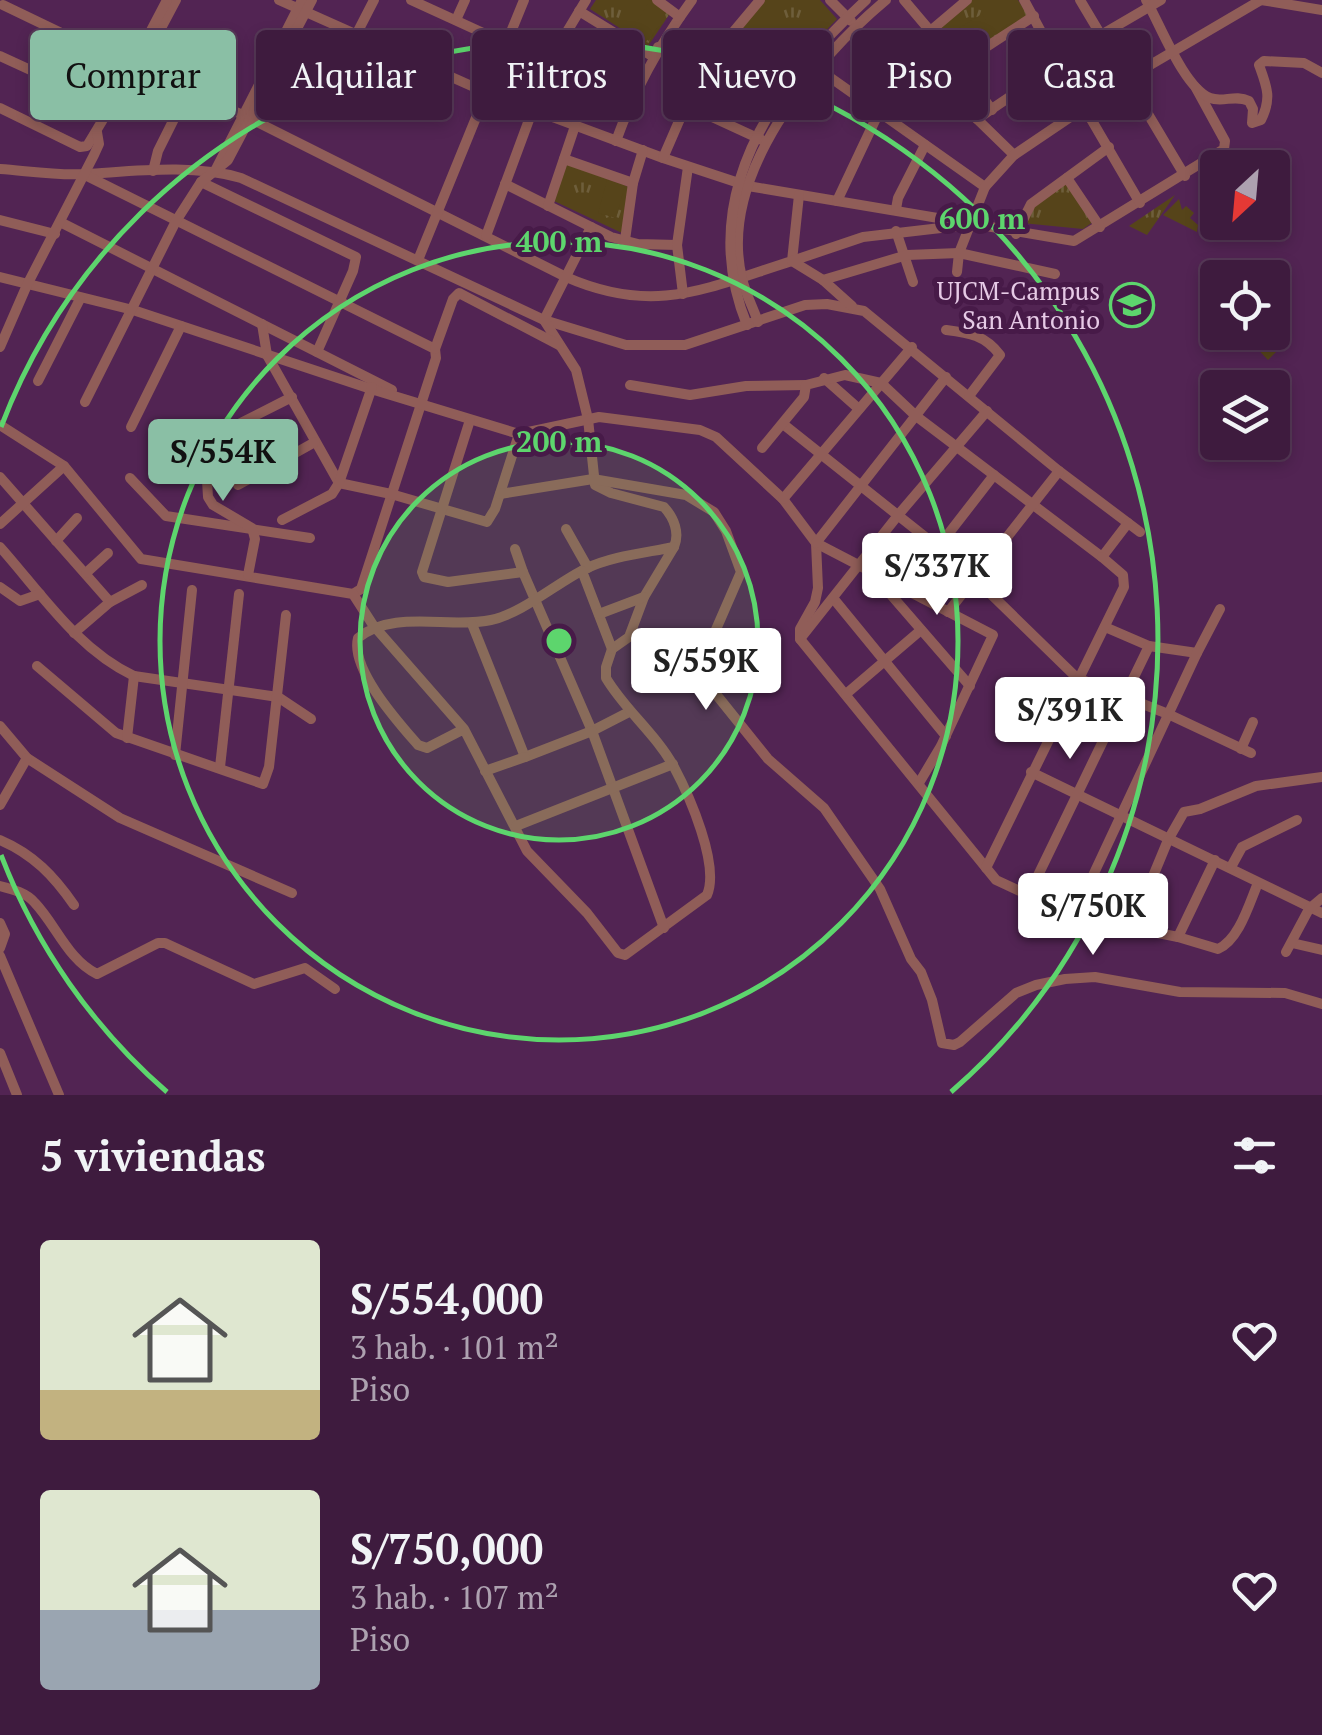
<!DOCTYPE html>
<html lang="es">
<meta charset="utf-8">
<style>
:root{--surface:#3e1b3e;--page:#492849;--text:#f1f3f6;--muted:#ada1b0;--line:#573958;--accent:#8abfa5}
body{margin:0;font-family:"PT Serif",serif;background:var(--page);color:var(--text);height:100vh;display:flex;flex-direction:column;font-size:38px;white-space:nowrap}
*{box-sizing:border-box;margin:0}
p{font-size:32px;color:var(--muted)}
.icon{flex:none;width:55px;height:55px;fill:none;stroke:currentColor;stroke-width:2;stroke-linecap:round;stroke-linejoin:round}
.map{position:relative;height:1095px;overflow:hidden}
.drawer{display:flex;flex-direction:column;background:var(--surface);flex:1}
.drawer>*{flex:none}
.guide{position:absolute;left:30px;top:30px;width:1262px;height:90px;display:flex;gap:20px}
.needle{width:65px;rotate:206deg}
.buttons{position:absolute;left:1200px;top:150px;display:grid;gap:20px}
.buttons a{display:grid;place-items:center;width:90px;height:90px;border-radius:10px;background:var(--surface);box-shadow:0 5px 15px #0003,0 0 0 2px var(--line);font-size:50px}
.price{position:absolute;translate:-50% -85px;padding:0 22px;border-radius:10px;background:#fff;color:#222;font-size:32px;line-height:65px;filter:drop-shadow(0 2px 5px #0008)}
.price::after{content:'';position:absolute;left:50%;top:60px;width:30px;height:22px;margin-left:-15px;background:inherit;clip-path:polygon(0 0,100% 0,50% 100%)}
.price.active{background:var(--accent);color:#111}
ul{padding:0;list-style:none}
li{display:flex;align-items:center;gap:30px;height:250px;padding:0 40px}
li span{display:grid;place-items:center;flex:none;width:280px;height:200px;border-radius:10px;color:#555}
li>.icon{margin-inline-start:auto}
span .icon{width:120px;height:120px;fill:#fffc;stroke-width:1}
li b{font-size:42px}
h2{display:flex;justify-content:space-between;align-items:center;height:120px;padding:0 40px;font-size:42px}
.pill{padding:0 35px;border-radius:10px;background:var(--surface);box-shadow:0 5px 15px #0003,0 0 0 2px var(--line);font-size:35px;line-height:90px}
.pill.active{background:var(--accent);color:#111}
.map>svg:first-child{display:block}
.grass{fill:url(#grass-tufts)}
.pitch{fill:#56441a}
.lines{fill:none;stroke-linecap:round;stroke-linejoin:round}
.minor{stroke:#905d58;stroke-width:10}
.ring{fill:none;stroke:#5dd56d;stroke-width:5}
.labels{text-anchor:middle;stroke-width:10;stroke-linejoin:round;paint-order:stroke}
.poi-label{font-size:25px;fill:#e6cae6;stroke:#471a48;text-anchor:end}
.centre{fill:#5dd56d;stroke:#471a48;stroke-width:5}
.ring-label{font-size:30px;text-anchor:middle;font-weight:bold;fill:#5dd56d;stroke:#471a48;stroke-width:10;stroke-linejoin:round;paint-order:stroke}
</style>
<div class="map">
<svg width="1322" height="1095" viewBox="0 0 1322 1095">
<defs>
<pattern id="grass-tufts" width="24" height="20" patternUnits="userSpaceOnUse" patternTransform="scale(2.5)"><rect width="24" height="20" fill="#56441a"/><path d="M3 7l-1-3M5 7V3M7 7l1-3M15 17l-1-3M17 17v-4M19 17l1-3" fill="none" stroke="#6e5e3b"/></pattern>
</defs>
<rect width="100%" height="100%" fill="#522453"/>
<g class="grass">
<path d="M596,0H656L671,12L648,46L590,9Z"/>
<path d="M762,0H820L837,19L803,54L779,85L725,47Z"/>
<path d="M966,0H1018L1029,17L961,60L936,30Z"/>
<path d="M567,164L629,187L622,233L554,201Z"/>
<path d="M1066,181L1093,222L1083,229L1022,223L1032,206Z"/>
<path d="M1175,195L1147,235L1129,226Z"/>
<path d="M1179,199L1182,210L1186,206L1194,213L1190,218L1198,225L1197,232L1163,215Z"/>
</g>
<g class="pitch">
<path d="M650,0L668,10L649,41L632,30Z"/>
<path d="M982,14L995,34L965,52L953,32Z"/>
<path d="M607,180L625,185L616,218L598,213Z"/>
<path d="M1273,320L1290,338L1268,360L1246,337L1251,333L1272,332Z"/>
</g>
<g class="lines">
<g class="minor">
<path d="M279,0L485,92L663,158L748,186L1074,241L1224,149L1225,141L1196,88"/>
<path d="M411,0L505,43L633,93"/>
<path d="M657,0L680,17"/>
<path d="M830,0L851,21"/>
<path d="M904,0L959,65L992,110"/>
<path d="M1024,0L1058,63"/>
<path d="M1080,0L1185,176"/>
<path d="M1146,0C1160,24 1184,88 1210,98C1223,103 1235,94 1249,101L1253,109L1252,123L1261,120C1272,98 1267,87 1259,65L1264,61L1304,63L1322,73"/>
<path d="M1261,0L1322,10"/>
<path d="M3,5L134,68L243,115L566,277C655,316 706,288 792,261L799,195"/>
<path d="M579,11L652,56"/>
<path d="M456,20L465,0"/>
<path d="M356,35L374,0"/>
<path d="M658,47L704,73"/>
<path d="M719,49L784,91"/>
<path d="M0,56L111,107"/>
<path d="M550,60L586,0"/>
<path d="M896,60L977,119L1014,155"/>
<path d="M814,66L985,187"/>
<path d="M134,68L142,64L176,0"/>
<path d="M931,83L1034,16"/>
<path d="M861,99L896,60L967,0"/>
<path d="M686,105L762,140"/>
<path d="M1084,107L1140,203"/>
<path d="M0,108L80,147L87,146L134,68L135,61L167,0"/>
<path d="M977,119L1101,35L1161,0"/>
<path d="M616,141C635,88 659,45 692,0"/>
<path d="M663,158L686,105L719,49L760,0"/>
<path d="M564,159L633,183"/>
<path d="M0,169C28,171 58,176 86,174C137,171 192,164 241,178L544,320L626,345H685L805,305L827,304L864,311L1059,471L1140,532"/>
<path d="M153,171L158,151L188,91"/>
<path d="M215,171L302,0"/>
<path d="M85,175L435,349L436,358L361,589L353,594"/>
<path d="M1067,178L1100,227"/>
<path d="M201,182L356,257L353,271L317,352"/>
<path d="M505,184L611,237L638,244L677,245"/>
<path d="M837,201L879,112"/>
<path d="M548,206L575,126"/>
<path d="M896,209L898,198L925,145"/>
<path d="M0,220L55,234"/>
<path d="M62,223L392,390"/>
<path d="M591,227L544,320L576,370L588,419L595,485L611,493L664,507C674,518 680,533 674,547"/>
<path d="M896,231L913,282"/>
<path d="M1016,234L1031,204L1109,147"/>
<path d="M486,236L533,109"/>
<path d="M625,240L633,183L643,150"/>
<path d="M418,260L524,0"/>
<path d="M957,272L959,253L985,187L1014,155L1128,78L1261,0"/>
<path d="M0,277L133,310L371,389L519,434L599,417L700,430L716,437L783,499L816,543L818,588L815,602L800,629V639L996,880L1074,916L1178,937L1218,949C1239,940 1249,904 1258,883"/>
<path d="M823,280L907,255L959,253L1055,274"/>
<path d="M683,294L677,245L688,167"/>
<path d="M852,306L823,280L792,261L863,237L958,226"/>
<path d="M758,322C753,307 745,293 742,278C717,176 814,60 886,0"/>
<path d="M262,324L267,355L339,483L391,494L487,522L495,509L519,434"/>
<path d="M747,325C695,197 773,85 866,0"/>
<path d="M946,330C969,333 985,335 1000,355L969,396"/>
<path d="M0,347L27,285L94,155L99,144L97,132"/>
<path d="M435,349L453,299L459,293L559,345"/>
<path d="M824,378L859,409"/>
<path d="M38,381L80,299"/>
<path d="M630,385L690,395L746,386L806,385"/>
<path d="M85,402L176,221L201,182L228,160L312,0"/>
<path d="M470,420L422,572L424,577L448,582L523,572L592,731L629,712"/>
<path d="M783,424L963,567L1077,678L1168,714L1251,753"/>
<path d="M0,425L64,466L141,559L353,594L373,625L464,729L527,851L587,913L618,953L625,955L707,895C720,865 689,795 674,767C656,734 625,710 606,678V667L612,649L629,637L644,597L674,547C645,553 612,556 585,569C557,583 521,614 491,620C449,629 393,609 358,638C350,669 398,722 418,745L427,748L464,729"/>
<path d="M131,427L181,326"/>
<path d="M762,448L804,397L806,385L845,375L881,383L916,416L1102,557L1128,523"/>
<path d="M0,477L110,602"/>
<path d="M130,478L166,516L310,538"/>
<path d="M238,485L315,442"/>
<path d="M500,494L593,479L686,495L714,512L726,531L741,572L704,657L715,693L768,759L824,808L880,889L911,959L921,972L932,1000L942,1043L954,1045L960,1042L1016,993L1036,985L1065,979L1095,977L1180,992L1285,993L1322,1004"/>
<path d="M783,499L912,347"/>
<path d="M282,520L332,494L339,483L372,387"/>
<path d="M0,524L64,466"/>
<path d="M566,529L588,568"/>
<path d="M56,541L77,518"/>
<path d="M816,543L993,635L941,746L919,783"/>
<path d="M816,543L946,377"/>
<path d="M0,547C41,593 77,649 134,676L278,697L311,719"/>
<path d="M515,549L523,572"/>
<path d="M582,571L612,649"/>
<path d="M86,573L108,553"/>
<path d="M248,575L255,539L252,528L213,505L208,497L205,448L194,435L197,431L215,436L292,397"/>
<path d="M879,581L970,686"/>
<path d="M0,587L20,601L40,594"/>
<path d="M904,591L994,475"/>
<path d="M833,598L946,736"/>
<path d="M948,612L1059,471"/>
<path d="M599,614L644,597"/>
<path d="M472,624L525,757L592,731L664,928"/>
<path d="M1105,627L1149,646L1197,653"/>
<path d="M74,633L110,602L142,585"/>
<path d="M800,639L899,514L987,411"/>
<path d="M37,666L116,733L263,784L269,767L286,615"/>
<path d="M846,694L921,630"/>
<path d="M0,726L27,758L120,818L292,893"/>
<path d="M127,738L134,676"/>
<path d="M1241,749L1253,722"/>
<path d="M175,755L192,590"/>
<path d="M220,767L239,594"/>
<path d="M485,771L525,757"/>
<path d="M1031,772L1322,913"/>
<path d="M0,805L27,758"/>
<path d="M516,826L673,764"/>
<path d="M0,840C33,854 54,876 74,905"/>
<path d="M1231,867L1242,847L1297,820"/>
<path d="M986,868L1124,587L1123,575L1102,557"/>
<path d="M0,886C12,889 27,893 35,903C56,925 68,960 97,974L158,943H165L254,984L305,968L335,989"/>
<path d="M1028,896L1149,646"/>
<path d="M1074,916L1197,653L1220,609"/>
<path d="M0,923L5,934L0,948"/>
<path d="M1132,927L1168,840L1184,812L1200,809L1256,786L1322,777"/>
<path d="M1178,937L1215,860"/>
<path d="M1292,943L1322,950"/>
<path d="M1286,952L1309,909L1322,898"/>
<path d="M0,956L59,1095"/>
<path d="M0,1053L17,1095"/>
</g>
</g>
<circle cx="559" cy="641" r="199" fill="#5dd56d" fill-opacity=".12"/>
<g class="ring">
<circle cx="559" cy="641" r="199"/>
<circle cx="559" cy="641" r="399"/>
<path d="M167 1092A598 598 0 0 1 1 855M1 427A598 598 0 1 1 951 1092"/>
</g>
<defs>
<symbol id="university-ring" viewBox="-11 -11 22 22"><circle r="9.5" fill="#471a48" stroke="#5dd56d" stroke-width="1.5"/><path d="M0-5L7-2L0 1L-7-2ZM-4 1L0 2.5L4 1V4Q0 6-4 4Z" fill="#5dd56d"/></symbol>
</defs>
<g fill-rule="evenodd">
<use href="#university-ring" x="1107" y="280" width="50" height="50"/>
</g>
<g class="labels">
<g class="poi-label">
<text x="1100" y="300">UJCM-Campus<tspan x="1100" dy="29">San Antonio</tspan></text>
</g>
</g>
<circle cx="559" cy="641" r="15" class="centre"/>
<g class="ring-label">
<text x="982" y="229">600 m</text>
<text x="559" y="252">400 m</text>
<text x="559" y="452">200 m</text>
</g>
</svg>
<div class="buttons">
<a><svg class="needle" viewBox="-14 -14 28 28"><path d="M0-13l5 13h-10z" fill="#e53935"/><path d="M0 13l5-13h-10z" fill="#ada1b0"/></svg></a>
<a><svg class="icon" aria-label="locate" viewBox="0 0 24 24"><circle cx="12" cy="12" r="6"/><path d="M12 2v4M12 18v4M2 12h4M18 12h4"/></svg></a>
<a><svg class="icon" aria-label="layers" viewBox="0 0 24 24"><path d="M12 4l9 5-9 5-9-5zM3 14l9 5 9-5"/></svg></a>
</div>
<b class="price active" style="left:223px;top:504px">S/554K</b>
<b class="price" style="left:937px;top:618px">S/337K</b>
<b class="price" style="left:706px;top:713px">S/559K</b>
<b class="price" style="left:1070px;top:762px">S/391K</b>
<b class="price" style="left:1093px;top:958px">S/750K</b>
<div class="guide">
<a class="pill active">Comprar</a>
<a class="pill">Alquilar</a>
<a class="pill">Filtros</a>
<a class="pill">Nuevo</a>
<a class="pill">Piso</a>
<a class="pill">Casa</a>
</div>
</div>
<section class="drawer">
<h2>5 viviendas<svg class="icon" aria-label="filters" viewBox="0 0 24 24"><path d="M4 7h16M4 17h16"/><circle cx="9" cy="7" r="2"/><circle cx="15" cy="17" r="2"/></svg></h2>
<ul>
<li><span style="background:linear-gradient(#dfe7d0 75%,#c2b280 0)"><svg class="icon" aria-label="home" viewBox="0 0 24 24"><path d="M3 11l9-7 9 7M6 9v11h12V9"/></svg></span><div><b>S/554,000</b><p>3 hab. · 101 m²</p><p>Piso</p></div><svg class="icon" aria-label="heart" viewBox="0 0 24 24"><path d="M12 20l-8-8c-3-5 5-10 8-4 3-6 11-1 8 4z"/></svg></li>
<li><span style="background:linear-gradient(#dfe7d0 60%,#9aa5b1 0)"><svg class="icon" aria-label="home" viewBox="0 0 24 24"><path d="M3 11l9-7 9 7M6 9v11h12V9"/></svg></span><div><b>S/750,000</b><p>3 hab. · 107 m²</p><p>Piso</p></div><svg class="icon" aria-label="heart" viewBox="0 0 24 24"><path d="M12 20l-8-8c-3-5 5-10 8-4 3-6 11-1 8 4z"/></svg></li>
</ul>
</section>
